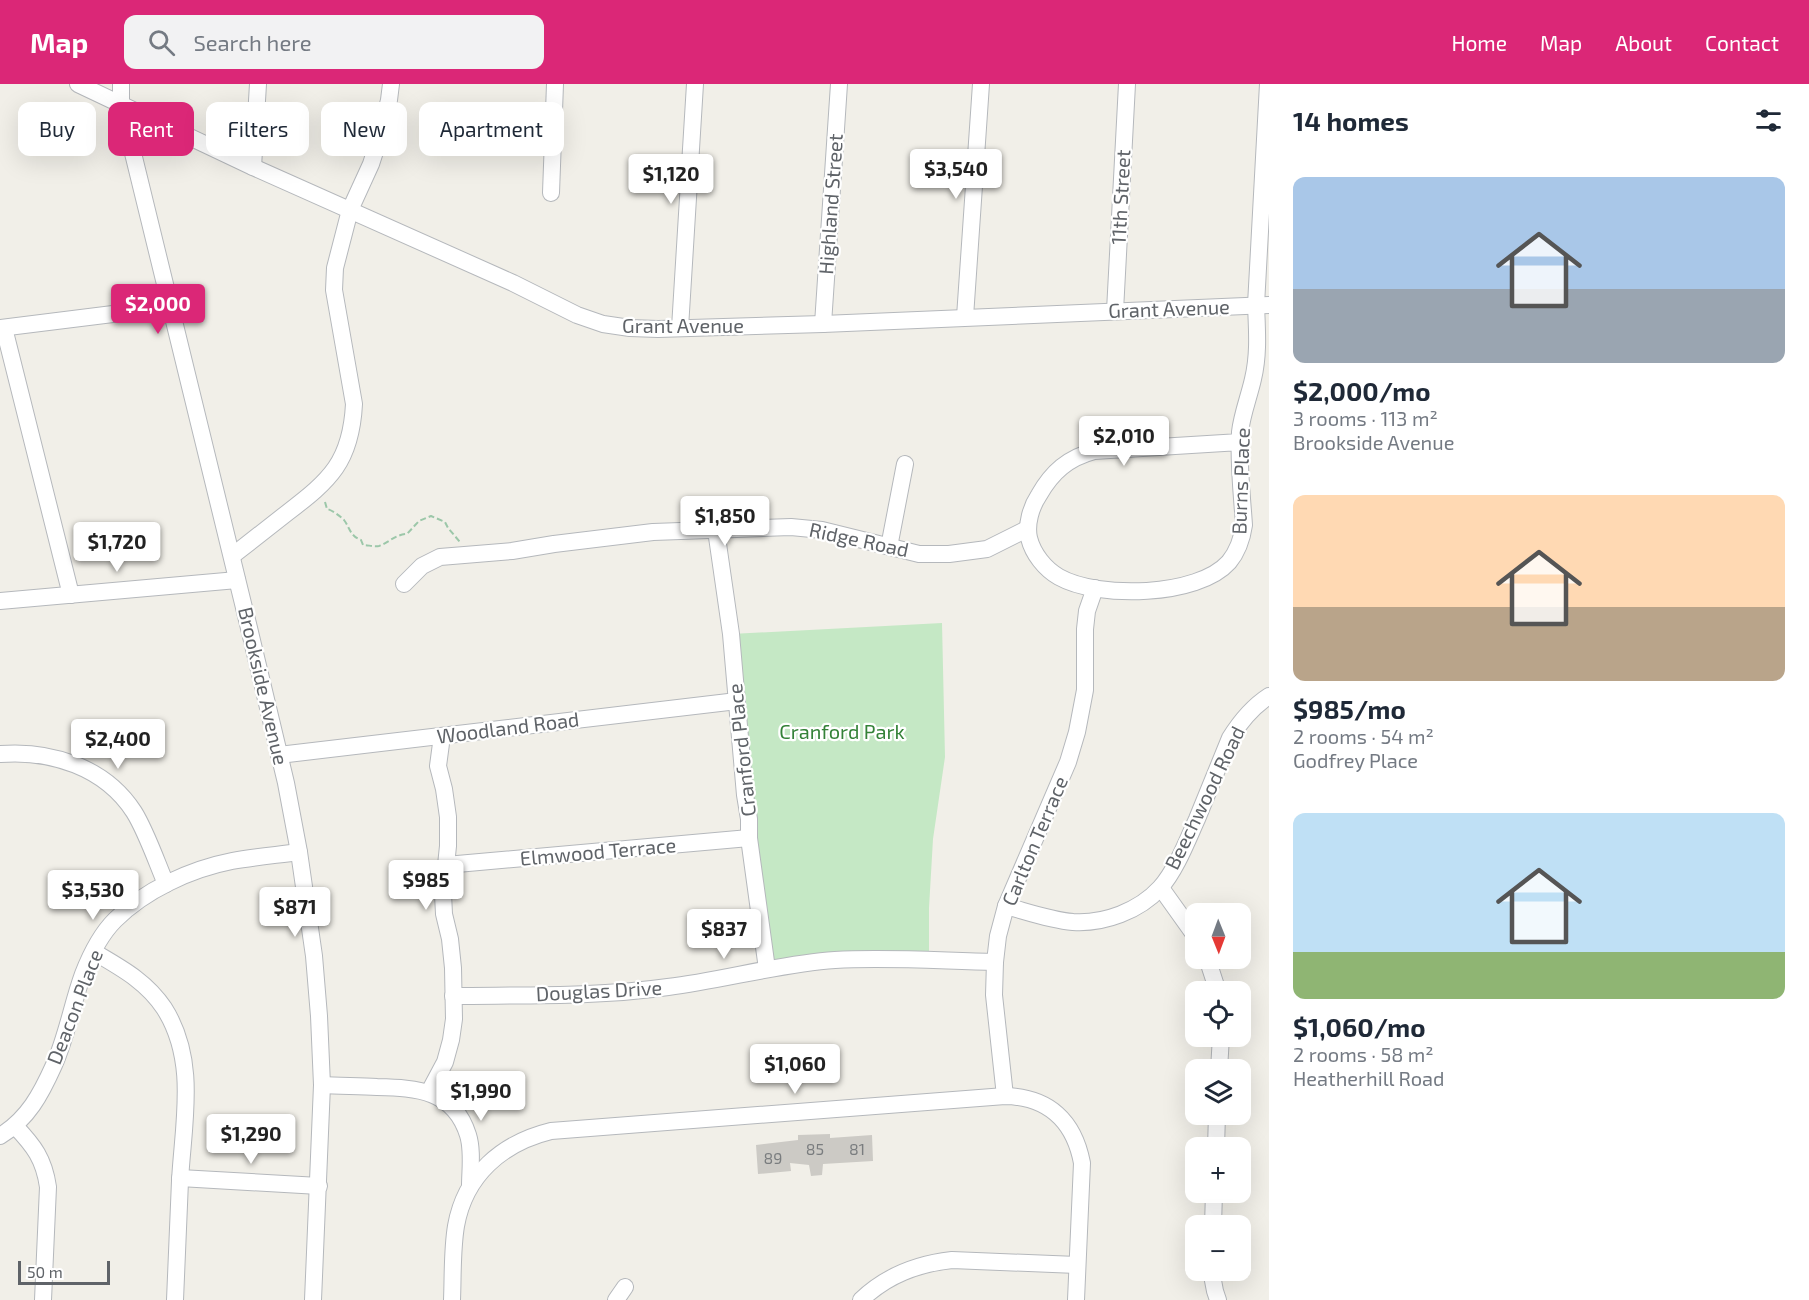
<!DOCTYPE html>
<meta charset="utf-8">
<style>
:root{--surface:#fff;--page:#f2f2f3;--text:#1f2937;--muted:#747a83;--accent:#db2777}
body{margin:0;font-family:"Exo 2",sans-serif;background:var(--page);color:var(--text);height:100vh;display:flex;flex-direction:column;font-size:22px;white-space:nowrap}
*{box-sizing:border-box;margin:0}
p{font-size:20px;color:var(--muted)}
.icon{flex:none;width:33px;height:33px;fill:none;stroke:currentColor;stroke-width:2;stroke-linecap:round;stroke-linejoin:round}
.map{position:relative;flex:1;overflow:hidden}
.sheet{display:flex;flex-direction:column;background:var(--surface);width:540px}
.sheet>*{flex:none}
.banner{position:absolute;left:18px;top:18px;width:570px;height:54px;display:flex;gap:12px}
.needle{width:39px;rotate:179deg}
.controls{position:absolute;left:1185px;top:819px;display:grid;gap:12px}
.controls a{display:grid;place-items:center;width:66px;height:66px;border-radius:12px;background:var(--surface);box-shadow:0 6px 24px #0002;font-size:30px}
.scale{position:absolute;left:18px;bottom:15px;width:92px;box-sizing:border-box;padding-left:6px;border:3px solid #5f6368;border-top:0;font-size:16px;line-height:21px;white-space:nowrap;color:#5f6368;-webkit-text-stroke:4px #fff;paint-order:stroke}
.price{position:absolute;translate:-50% -51px;padding:0 14px;border-radius:6px;background:#fff;color:#222;font-size:20px;line-height:39px;filter:drop-shadow(0 2px 3px #0008)}
.price::after{content:'';position:absolute;left:50%;top:36px;width:18px;height:14px;margin-left:-9px;background:inherit;clip-path:polygon(0 0,100% 0,50% 100%)}
.price.selected{background:var(--accent);color:#fff}
ul{padding:0;list-style:none}
li{display:grid;align-content:center;gap:12px;height:318px;padding:0 24px}
li span{display:grid;place-items:center;height:186px;border-radius:12px;color:#555}
li>.icon{margin-inline-start:auto}
span .icon{width:108px;height:108px;fill:#fffc;stroke-width:1}
li b{font-size:26px}
h2{display:flex;justify-content:space-between;align-items:center;height:72px;padding:0 24px;font-size:26px}
.tag{padding:0 21px;border-radius:12px;background:var(--surface);box-shadow:0 6px 24px #0002;font-size:21px;line-height:54px}
.tag.selected{background:var(--accent);color:#fff}
header{display:flex;align-items:center;gap:36px;box-sizing:border-box;height:84px;padding:0 30px;background:var(--accent);color:#fff}
header strong{font-size:28px}
nav{display:flex;gap:33px;margin-inline-start:auto;font-size:21px}
.search{width:420px;height:54px;background:var(--page);display:flex;align-items:center;gap:15px;box-sizing:border-box;padding:0 21px;border-radius:12px;color:var(--muted);font-size:22px}
main{display:flex;flex:1;min-height:0}
.map>svg:first-child{display:block}
.green{fill:#c5e8c5}
.building{fill:#cccac5}
.lines{fill:none;stroke-linecap:round;stroke-linejoin:round}
.minor-casing{stroke:#b5b8bc;stroke-width:18}
.path{stroke:#9cc7a9;stroke-width:2;stroke-dasharray:6 3;stroke-linecap:butt}
.minor{stroke:#fff;stroke-width:16}
.labels{text-anchor:middle;stroke-width:4.5;stroke-linejoin:round;paint-order:stroke}
.number-label{font-size:16px;fill:#7a7d7f}
.street-label{font-size:20px;fill:#5f6368;stroke:#fff}
.park-label{font-size:20px;fill:#348238;stroke:#fff}
</style>
<header>
<strong>Map</strong>
<div class="search"><svg class="icon" aria-label="search" viewBox="0 0 24 24"><circle cx="10" cy="10" r="6"/><path d="M15 15l6 6"/></svg>Search here</div>
<nav><a>Home</a><a>Map</a><a>About</a><a>Contact</a></nav>
</header>
<main>
<div class="map">
<svg width="1269" height="1216" viewBox="0 0 1269 1216">
<rect width="100%" height="100%" fill="#f1efe8"/>
<path class="green" d="M942,539L945,673L933,755L929,824V877L767,885L731,550Z"/>
<path class="building" d="M830,1050V1054L872,1051L873,1077L823,1080L822,1091L811,1092L809,1081L790,1079L791,1087L758,1090L756,1061L798,1056V1051Z"/>
<g class="lines">
<defs>
<g id="minor">
<path d="M78,0L253,83L513,199L577,231L603,240L630,244L658,245L823,240L1269,221"/>
<path d="M121,0V20L249,544L286,699L299,768L314,872L319,932L322,1001L313,1216"/>
<path d="M253,83L258,0"/>
<path d="M551,109L555,0"/>
<path d="M1115,227L1127,0"/>
<path d="M965,233L981,0"/>
<path d="M823,240L839,0"/>
<path d="M0,244L169,223"/>
<path d="M4,244L71,511"/>
<path d="M680,244L695,0"/>
<path d="M1240,358L1094,367C1068,374 1052,388 1039,411C1031,423 1026,440 1029,454C1033,470 1045,485 1059,493C1098,515 1198,513 1229,478C1238,467 1242,455 1244,441C1242,411 1238,378 1240,348C1242,330 1249,313 1253,295C1259,270 1257,246 1256,221L1268,0"/>
<path d="M716,446L731,550L745,711L749,735V754L767,885"/>
<path d="M889,463L905,380"/>
<path d="M232,472C250,458 268,444 287,429C330,396 351,378 354,320L334,206L335,184L350,126L371,80L381,49L389,16L391,0"/>
<path d="M404,500L422,482L440,473L512,467L554,460L653,448L791,443L822,446L919,470H949L987,465L1027,445"/>
<path d="M0,517L237,496"/>
<path d="M0,670C51,666 105,683 134,728C146,747 157,779 166,800"/>
<path d="M279,671L737,617"/>
<path d="M446,781L749,754"/>
<path d="M1161,804L1196,853"/>
<path d="M1006,822C1028,828 1050,836 1073,838C1104,840 1139,827 1160,804C1176,786 1187,757 1197,735C1208,708 1219,681 1230,654C1240,638 1252,623 1269,612"/>
<path d="M94,868C121,884 146,897 164,924C198,977 183,1039 180,1097C178,1137 177,1176 175,1216"/>
<path d="M1207,874L1218,908"/>
<path d="M453,912C525,911 597,913 668,903C724,896 778,880 835,876C888,873 942,877 995,878"/>
<path d="M1219,986L1221,952"/>
<path d="M322,1001C340,1002 359,1002 377,1003C417,1004 454,1006 468,1051C473,1067 470,1086 470,1102"/>
<path d="M429,1008L445,978L451,956L454,935L453,884L450,855L444,830L443,810L448,762V733L444,705L438,682L442,652"/>
<path d="M1005,1012L994,911L995,878L998,852L1006,822L1068,678L1077,648L1085,606V545L1087,527L1095,504"/>
<path d="M15,1042C34,1062 44,1075 48,1103L43,1216"/>
<path d="M0,1052C28,1035 41,1010 54,981C67,952 72,920 83,890C90,872 101,850 115,836C145,806 191,785 232,777C254,773 277,771 299,768"/>
<path d="M1216,1064L1217,1030"/>
<path d="M180,1094L319,1102"/>
<path d="M1213,1142L1214,1108"/>
<path d="M1211,1186L1215,1207L1218,1216"/>
<path d="M452,1216C453,1192 452,1166 456,1142C465,1091 502,1059 551,1047L1005,1012C1049,1013 1074,1037 1082,1079L1076,1216"/>
<path d="M616,1216L625,1203"/>
<path d="M861,1216C887,1191 917,1180 952,1176L1077,1181"/>
</g>
</defs>
<use href="#minor" class="minor-casing"/>
<path class="path" d="M325,418L327,425C332,426 340,432 344,436C350,444 350,452 361,456L363,461C368,461 374,463 379,462C388,459 396,450 407,450L419,437L431,432L445,438L448,444L460,458"/>
<use href="#minor" class="minor"/>
</g>
<g class="labels">
<g class="number-label">
<text x="815" y="1071">85</text>
<text x="857" y="1071">81</text>
<text x="773" y="1080">89</text>
</g>
<g class="street-label">
<text transform="translate(1121 113) rotate(-87)" y="7">11th Street</text>
<text transform="translate(831 120) rotate(-86)" y="7">Highland Street</text>
<text transform="translate(1169 225) rotate(-2)" y="7">Grant Avenue</text>
<text x="683" y="249">Grant Avenue</text>
<text transform="translate(1241 397) rotate(-88)" y="7">Burns Place</text>
<text transform="translate(859 456) rotate(12)" y="7">Ridge Road</text>
<text transform="translate(263 602) rotate(77)" y="7">Brookside Avenue</text>
<text transform="translate(508 644) rotate(-7)" y="7">Woodland Road</text>
<text transform="translate(742 666) rotate(-96)" y="7">Cranford Place</text>
<text transform="translate(1205 714) rotate(-64)" y="7">Beechwood Road</text>
<text transform="translate(1035 757) rotate(-67)" y="7">Carlton Terrace</text>
<text transform="translate(598 768) rotate(-5)" y="7">Elmwood Terrace</text>
<text transform="translate(599 907) rotate(-3)" y="7">Douglas Drive</text>
<text transform="translate(75 923) rotate(-69)" y="7">Deacon Place</text>
</g>
<g class="park-label">
<text x="842" y="655">Cranford Park</text>
</g>
</g>
</svg>
<div class="controls">
<a><svg class="needle" viewBox="-14 -14 28 28"><path d="M0-13l5 13h-10z" fill="#e53935"/><path d="M0 13l5-13h-10z" fill="#747a83"/></svg></a>
<a><svg class="icon" aria-label="locate" viewBox="0 0 24 24"><circle cx="12" cy="12" r="6"/><path d="M12 2v4M12 18v4M2 12h4M18 12h4"/></svg></a>
<a><svg class="icon" aria-label="layers" viewBox="0 0 24 24"><path d="M12 4l9 5-9 5-9-5zM3 14l9 5 9-5"/></svg></a>
<a>+</a>
<a>−</a>
</div>
<div class="scale">50 m</div>
<b class="price" style="left:956px;top:116px">$3,540</b>
<b class="price" style="left:671px;top:121px">$1,120</b>
<b class="price selected" style="left:158px;top:251px">$2,000</b>
<b class="price" style="left:1124px;top:383px">$2,010</b>
<b class="price" style="left:725px;top:463px">$1,850</b>
<b class="price" style="left:117px;top:489px">$1,720</b>
<b class="price" style="left:118px;top:686px">$2,400</b>
<b class="price" style="left:426px;top:827px">$985</b>
<b class="price" style="left:93px;top:837px">$3,530</b>
<b class="price" style="left:295px;top:854px">$871</b>
<b class="price" style="left:724px;top:876px">$837</b>
<b class="price" style="left:795px;top:1011px">$1,060</b>
<b class="price" style="left:481px;top:1038px">$1,990</b>
<b class="price" style="left:251px;top:1081px">$1,290</b>
<div class="banner">
<a class="tag">Buy</a>
<a class="tag selected">Rent</a>
<a class="tag">Filters</a>
<a class="tag">New</a>
<a class="tag">Apartment</a>
</div>
</div>
<section class="sheet">
<h2>14 homes<svg class="icon" aria-label="filters" viewBox="0 0 24 24"><path d="M4 7h16M4 17h16"/><circle cx="9" cy="7" r="2"/><circle cx="15" cy="17" r="2"/></svg></h2>
<ul>
<li><span style="background:linear-gradient(#a9c7e8 60%,#9aa5b1 0)"><svg class="icon" aria-label="home" viewBox="0 0 24 24"><path d="M3 11l9-7 9 7M6 9v11h12V9"/></svg></span><div><b>$2,000/mo</b><p>3 rooms · 113 m²</p><p>Brookside Avenue</p></div></li>
<li><span style="background:linear-gradient(#ffd9b3 60%,#b9a48a 0)"><svg class="icon" aria-label="home" viewBox="0 0 24 24"><path d="M3 11l9-7 9 7M6 9v11h12V9"/></svg></span><div><b>$985/mo</b><p>2 rooms · 54 m²</p><p>Godfrey Place</p></div></li>
<li><span style="background:linear-gradient(#bfe0f5 75%,#8fb573 0)"><svg class="icon" aria-label="home" viewBox="0 0 24 24"><path d="M3 11l9-7 9 7M6 9v11h12V9"/></svg></span><div><b>$1,060/mo</b><p>2 rooms · 58 m²</p><p>Heatherhill Road</p></div></li>
</ul>
</section>
</main>
